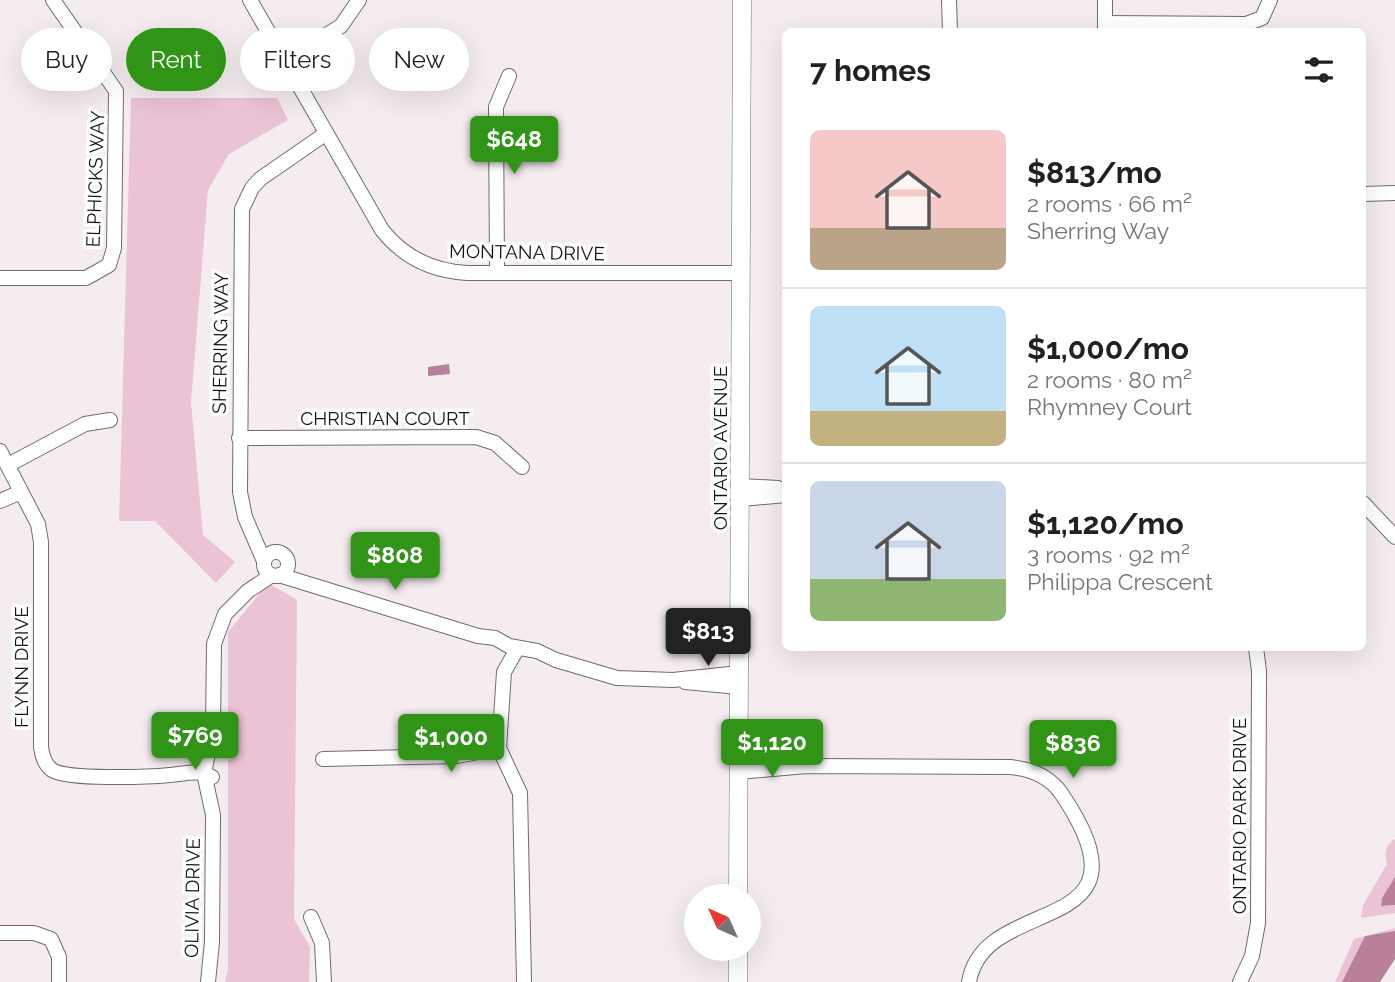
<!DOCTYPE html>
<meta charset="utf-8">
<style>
:root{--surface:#fff;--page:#f6f6f6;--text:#202124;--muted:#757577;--line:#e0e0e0;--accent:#309417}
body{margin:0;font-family:Raleway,sans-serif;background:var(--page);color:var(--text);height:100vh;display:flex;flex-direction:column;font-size:26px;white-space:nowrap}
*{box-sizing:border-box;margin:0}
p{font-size:23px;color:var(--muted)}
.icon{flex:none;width:38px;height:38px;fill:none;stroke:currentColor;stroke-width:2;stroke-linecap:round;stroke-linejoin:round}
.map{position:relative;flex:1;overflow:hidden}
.details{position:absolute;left:782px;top:28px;width:584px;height:623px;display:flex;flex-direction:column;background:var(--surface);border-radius:10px;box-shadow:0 7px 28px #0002}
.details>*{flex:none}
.banner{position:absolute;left:21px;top:28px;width:656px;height:63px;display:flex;gap:14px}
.needle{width:46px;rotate:315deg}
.fabs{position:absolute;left:684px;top:884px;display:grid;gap:14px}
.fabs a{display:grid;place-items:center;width:77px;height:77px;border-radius:50%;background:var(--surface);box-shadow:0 7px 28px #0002;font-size:35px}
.price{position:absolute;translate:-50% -60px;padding:0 16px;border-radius:7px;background:var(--accent);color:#fff;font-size:23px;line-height:46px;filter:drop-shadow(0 2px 4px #0008)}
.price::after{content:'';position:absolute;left:50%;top:42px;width:21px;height:16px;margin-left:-10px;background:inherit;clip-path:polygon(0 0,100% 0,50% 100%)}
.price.selected{background:#222;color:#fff}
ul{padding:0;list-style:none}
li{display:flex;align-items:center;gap:21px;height:175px;padding:0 28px}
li+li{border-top:2px solid var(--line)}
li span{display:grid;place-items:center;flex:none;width:196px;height:140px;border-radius:10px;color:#555}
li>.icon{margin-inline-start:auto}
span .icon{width:84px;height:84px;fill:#fffc;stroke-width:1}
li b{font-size:30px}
h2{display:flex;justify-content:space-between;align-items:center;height:84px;padding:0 28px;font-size:30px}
.pill{padding:0 24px;border-radius:32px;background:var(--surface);box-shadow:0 7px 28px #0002;font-size:24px;line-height:63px}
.pill.selected{background:var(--accent);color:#fff}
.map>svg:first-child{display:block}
.green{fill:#eac3d4}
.water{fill:#b88099}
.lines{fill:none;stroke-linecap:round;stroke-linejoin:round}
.minor-casing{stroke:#726b6e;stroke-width:16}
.tertiary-casing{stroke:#726b6e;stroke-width:19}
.minor{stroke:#fff;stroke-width:14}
.tertiary{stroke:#fff;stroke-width:18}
.labels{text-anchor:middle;stroke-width:7;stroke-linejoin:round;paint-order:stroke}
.street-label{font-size:19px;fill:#161315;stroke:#fff}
</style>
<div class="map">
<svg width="1395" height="982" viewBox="0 0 1395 982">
<rect width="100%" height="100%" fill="#f5ecf0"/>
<g class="green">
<path d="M131,98H277L288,120L229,154L208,190L191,402L203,535L235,562L216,583L155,521H119Z"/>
<path d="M268,583L297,600L294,919L310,947L309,982H225L228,969V632Z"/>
<path d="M1395,839V877L1382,898V906L1395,905V913L1361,918L1363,905L1387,864C1384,853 1385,845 1395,839Z"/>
<path d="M1395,928V931L1365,936L1342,982H1335L1354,939Z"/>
</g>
<g class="water">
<path d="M449,364L450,374L428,376V367Z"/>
<path d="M1395,877V905L1381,906L1382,898Z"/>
<path d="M1395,931V959L1380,982H1342L1365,936Z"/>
</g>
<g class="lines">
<defs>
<g id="minor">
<path d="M250,0L382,230C404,258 432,271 467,273H741"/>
<path d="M949,0L950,32"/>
<path d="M1105,23L1246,24L1262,18L1270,0"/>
<path d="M1105,30V0"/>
<path d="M284,61L341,26L359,0"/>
<path d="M1363,194L1395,193"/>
<path d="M497,273L496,107L509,76"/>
<path d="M0,278H86L109,265L114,248L116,91L53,0"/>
<path d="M239,438L476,437L495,443L522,467"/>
<path d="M0,451L38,524L41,542V747C42,756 44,764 52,770C67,780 149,777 170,775C185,774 198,769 212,777"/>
<path d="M8,465L85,424L110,420"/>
<path d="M741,486L778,488"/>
<path d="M741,499L786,495"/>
<path d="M0,501L21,492"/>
<path d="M1363,503L1395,537"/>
<circle cx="276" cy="564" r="12"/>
<path d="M264,561L245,517L240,492L242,209L252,188L260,179L325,134"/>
<path d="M279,575L478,636L495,638L509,646L537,651L556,660L617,678L673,680L739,673"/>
<path d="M685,682L739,687"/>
<path d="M499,748L520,793L524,982"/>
<path d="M323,759L457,756L499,748L504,672L517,649"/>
<path d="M738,761L782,763"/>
<path d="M738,772L807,766L1010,767C1031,769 1049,776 1061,793C1162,942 984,891 969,982"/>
<path d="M311,917L322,943L324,982"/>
<path d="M0,933H34L51,939L59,957V982"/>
<path d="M208,982L212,942L213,815L204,773L213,729L214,644L225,614L248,591L272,575"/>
<path d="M1240,982L1252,956L1258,923L1259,671L1256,648"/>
</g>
<g id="tertiary">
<path d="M738,896L742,0"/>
<path d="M738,982V948"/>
</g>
</defs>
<use href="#minor" class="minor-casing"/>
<use href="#tertiary" class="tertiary-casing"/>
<use href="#minor" class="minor"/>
<use href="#tertiary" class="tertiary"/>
</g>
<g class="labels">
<g class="street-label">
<text transform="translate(95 179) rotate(-88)" y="7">ELPHICKS WAY</text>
<text transform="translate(527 252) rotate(1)" y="7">MONTANA DRIVE</text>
<text transform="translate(220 343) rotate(-89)" y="7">SHERRING WAY</text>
<text x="385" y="425">CHRISTIAN COURT</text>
<text transform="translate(720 448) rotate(-90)" y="7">ONTARIO AVENUE</text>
<text transform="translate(21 667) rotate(-90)" y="7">FLYNN DRIVE</text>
<text transform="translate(1239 816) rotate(-90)" y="7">ONTARIO PARK DRIVE</text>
<text transform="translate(192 898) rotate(-89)" y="7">OLIVIA DRIVE</text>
</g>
</g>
</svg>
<div class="fabs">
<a><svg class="needle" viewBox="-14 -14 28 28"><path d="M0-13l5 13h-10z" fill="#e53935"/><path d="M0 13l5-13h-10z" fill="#757577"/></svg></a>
</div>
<b class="price" style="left:514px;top:176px">$648</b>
<b class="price" style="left:395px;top:592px">$808</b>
<b class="price selected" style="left:708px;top:668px">$813</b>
<b class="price" style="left:195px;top:772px">$769</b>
<b class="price" style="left:451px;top:774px">$1,000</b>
<b class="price" style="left:772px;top:779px">$1,120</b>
<b class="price" style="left:1073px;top:780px">$836</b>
<div class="banner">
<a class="pill">Buy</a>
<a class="pill selected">Rent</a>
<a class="pill">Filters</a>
<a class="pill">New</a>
</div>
<section class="details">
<h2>7 homes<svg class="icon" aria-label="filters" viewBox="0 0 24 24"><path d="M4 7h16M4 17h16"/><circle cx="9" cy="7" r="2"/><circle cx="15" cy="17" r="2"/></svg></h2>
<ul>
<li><span style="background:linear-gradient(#f6c9c9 70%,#b9a48a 0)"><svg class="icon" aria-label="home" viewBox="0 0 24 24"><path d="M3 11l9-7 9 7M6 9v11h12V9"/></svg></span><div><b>$813/mo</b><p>2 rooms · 66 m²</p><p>Sherring Way</p></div></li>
<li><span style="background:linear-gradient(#bfe0f5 75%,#c2b280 0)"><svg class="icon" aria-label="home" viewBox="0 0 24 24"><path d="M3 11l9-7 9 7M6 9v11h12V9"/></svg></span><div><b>$1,000/mo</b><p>2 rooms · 80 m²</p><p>Rhymney Court</p></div></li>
<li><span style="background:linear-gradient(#c9d6e8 70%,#8fb573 0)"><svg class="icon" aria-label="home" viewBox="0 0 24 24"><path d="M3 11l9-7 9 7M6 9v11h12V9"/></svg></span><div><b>$1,120/mo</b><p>3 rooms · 92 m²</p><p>Philippa Crescent</p></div></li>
</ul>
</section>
</div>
